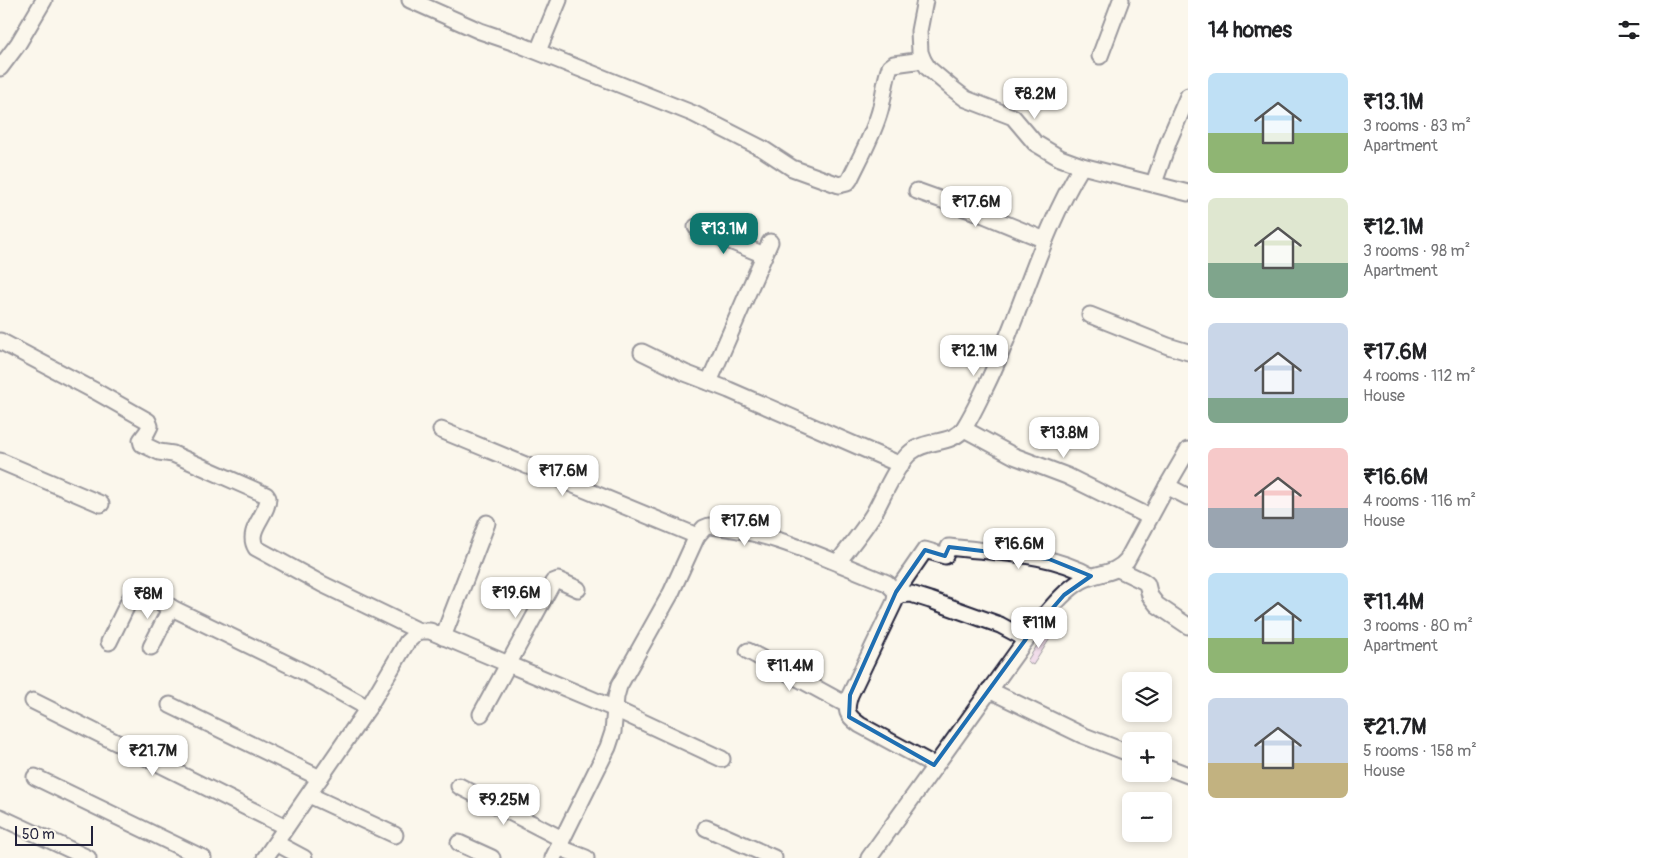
<!DOCTYPE html>
<meta charset="utf-8">
<style>
:root{--surface:#fff;--page:#f2f2f2;--text:#202124;--muted:#757577;--accent:#0f766e}
body{margin:0;font-family:Pangolin,sans-serif;background:var(--page);color:var(--text);height:100vh;display:flex;flex-direction:column;font-size:19px;white-space:nowrap}
*{box-sizing:border-box;margin:0}
p{font-size:16px;color:var(--muted)}
.icon{flex:none;width:28px;height:28px;fill:none;stroke:currentColor;stroke-width:2;stroke-linecap:round;stroke-linejoin:round}
.map{position:relative;flex:1;overflow:hidden}
.panel{display:flex;flex-direction:column;background:var(--surface);width:475px}
.panel>*{flex:none}
.buttons{position:absolute;left:1122px;top:672px;display:grid;gap:10px}
.buttons a{display:grid;place-items:center;width:50px;height:50px;border-radius:8px;background:var(--surface);box-shadow:0 2px 8px #0003;font-size:25px}
.scale{position:absolute;left:15px;bottom:12px;width:78px;box-sizing:border-box;padding-left:5px;border:2px solid #22223b;border-top:0;font-size:14px;line-height:18px;white-space:nowrap;color:#22223b;-webkit-text-stroke:4px #fbf7ec;paint-order:stroke}
.price{position:absolute;translate:-50% -42px;padding:0 11px;border-radius:10px;background:#fff;color:#222;font-size:16px;line-height:32px;filter:drop-shadow(0 1px 2px #0008)}
.price::after{content:'';position:absolute;left:50%;top:30px;width:15px;height:11px;margin-left:-8px;background:inherit;clip-path:polygon(0 0,100% 0,50% 100%)}
.price.selected{background:var(--accent);color:#fff}
ul{padding:0;list-style:none}
li{display:flex;align-items:center;gap:15px;height:125px;padding:0 20px}
li span{display:grid;place-items:center;flex:none;width:140px;height:100px;border-radius:8px;color:#555}
li>.icon{margin-inline-start:auto}
span .icon{width:60px;height:60px;fill:#fffc;stroke-width:1}
li b{font-size:21px}
h2{display:flex;justify-content:space-between;align-items:center;height:60px;padding:0 20px;font-size:21px}
main{display:flex;flex:1;min-height:0}
.map>svg:first-child{display:block}
.building{fill:#e5bde6;stroke:#22223b}
.lines{fill:none;stroke-linecap:round;stroke-linejoin:round}
.minor-casing{stroke:#22223b;stroke-width:19}
.minor{stroke:#fbf7ec;stroke-width:15}
.marked{fill:none;stroke:#1f6fb2;stroke-width:4;stroke-linejoin:round}
</style>
<main>
<div class="map">
<svg width="1188" height="858" viewBox="0 0 1188 858">
<rect width="100%" height="100%" fill="#fbf7ec"/>
<filter id="ink" filterUnits="userSpaceOnUse"><feTurbulence type="fractalNoise" baseFrequency=".02" numOctaves="2"/><feDisplacementMap in="SourceGraphic" scale="10" xChannelSelector="R" yChannelSelector="G"/><feConvolveMatrix kernelMatrix="1 2 1 2 8 2 1 2 1" color-interpolation-filters="sRGB"/></filter>
<g filter="url(#ink)">
<path class="building" d="M1045,633L1051,637L1033,665L1027,661Z"/>
<g class="lines">
<defs>
<g id="minor">
<path d="M410,0L480,31L518,44L694,114L763,149L792,168L839,185L847,183L850,179C860,158 872,137 879,114C884,99 884,82 890,67L894,64L923,60"/>
<path d="M925,0L919,31L920,52L923,60L928,68L953,89L966,99L1013,117L1035,143L1060,158L1082,166L1188,193"/>
<path d="M538,51L559,0"/>
<path d="M1100,56L1121,0"/>
<path d="M0,68L18,44L44,0"/>
<path d="M1154,183L1169,140L1188,96"/>
<path d="M917,191L984,215L1045,240"/>
<path d="M696,227L764,255"/>
<path d="M1090,315L1168,346L1188,352"/>
<path d="M0,341L95,391L148,421L150,426L147,432L141,440L142,444L159,452L173,454L266,495L268,498C268,515 245,530 256,548L322,584L419,631"/>
<path d="M642,352L685,373L729,390L901,465"/>
<path d="M709,382L770,242"/>
<path d="M964,429L1014,456L1067,476L1150,517"/>
<path d="M441,430L697,536"/>
<path d="M0,461L101,504"/>
<path d="M1167,486L1188,497"/>
<path d="M838,562C850,546 864,530 874,513C883,497 897,463 911,452C926,439 953,445 964,428C973,414 980,398 987,384C1022,312 1040,234 1082,166"/>
<path d="M1118,569L1143,581L1147,584L1150,596L1157,605L1188,626"/>
<path d="M896,592L925,550L945,556L949,547C996,553 1049,552 1091,576"/>
<path d="M896,595L911,594L930,600L1000,625L1026,639"/>
<path d="M443,637L487,523"/>
<path d="M109,642L132,595L134,593L143,594L304,672L368,708"/>
<path d="M151,647L171,607"/>
<path d="M748,651L847,705"/>
<path d="M989,690L1082,735L1131,754"/>
<path d="M33,701L286,827"/>
<path d="M170,705L320,778"/>
<path d="M481,714L553,582L558,580L578,589"/>
<path d="M1164,766L1188,775"/>
<path d="M35,777L203,858"/>
<path d="M459,786L562,839"/>
<path d="M309,795L395,835"/>
<path d="M0,817L88,858"/>
<path d="M706,828L774,858"/>
<path d="M276,843L304,858"/>
<path d="M459,843L492,858"/>
<path d="M558,847L586,858"/>
<path d="M265,858L368,708L407,642L419,631H430L615,709L722,759"/>
<path d="M553,858L608,747L613,732L616,697L619,686L671,593L697,536L704,528L709,526C770,530 830,561 887,583L896,592L895,601L850,695C845,711 846,715 860,725L934,765"/>
<path d="M869,858L1038,623C1051,608 1064,591 1081,581C1097,572 1115,575 1127,560L1167,486L1188,450"/>
</g>
</defs>
<use href="#minor" class="minor-casing"/>
<use href="#minor" class="minor"/>
</g>
</g>
<path d="M0 0H1188V858H0ZM949,547L1049,559L1091,576L1064,595L1026,639L934,765L849,717L850,695L896,592L925,550L945,556Z" fill="#fbf7ec" fill-opacity=".55" fill-rule="evenodd"/>
<path class="marked" d="M949,547L1049,559L1091,576L1064,595L1026,639L934,765L849,717L850,695L896,592L925,550L945,556Z"/>
</svg>
<div class="buttons">
<a><svg class="icon" aria-label="layers" viewBox="0 0 24 24"><path d="M12 4l9 5-9 5-9-5zM3 14l9 5 9-5"/></svg></a>
<a>+</a>
<a>−</a>
</div>
<div class="scale">50 m</div>
<b class="price" style="left:1035px;top:120px">₹8.2M</b>
<b class="price" style="left:976px;top:228px">₹17.6M</b>
<b class="price selected" style="left:724px;top:255px">₹13.1M</b>
<b class="price" style="left:974px;top:377px">₹12.1M</b>
<b class="price" style="left:1064px;top:459px">₹13.8M</b>
<b class="price" style="left:563px;top:497px">₹17.6M</b>
<b class="price" style="left:745px;top:547px">₹17.6M</b>
<b class="price" style="left:1019px;top:570px">₹16.6M</b>
<b class="price" style="left:516px;top:619px">₹19.6M</b>
<b class="price" style="left:148px;top:620px">₹8M</b>
<b class="price" style="left:1039px;top:649px">₹11M</b>
<b class="price" style="left:790px;top:692px">₹11.4M</b>
<b class="price" style="left:153px;top:777px">₹21.7M</b>
<b class="price" style="left:504px;top:826px">₹9.25M</b>
</div>
<section class="panel">
<h2>14 homes<svg class="icon" aria-label="filters" viewBox="0 0 24 24"><path d="M4 7h16M4 17h16"/><circle cx="9" cy="7" r="2"/><circle cx="15" cy="17" r="2"/></svg></h2>
<ul>
<li><span style="background:linear-gradient(#bfe0f5 60%,#8fb573 0)"><svg class="icon" aria-label="home" viewBox="0 0 24 24"><path d="M3 11l9-7 9 7M6 9v11h12V9"/></svg></span><div><b>₹13.1M</b><p>3 rooms · 83 m²</p><p>Apartment</p></div></li>
<li><span style="background:linear-gradient(#dfe7d0 65%,#7fa58c 0)"><svg class="icon" aria-label="home" viewBox="0 0 24 24"><path d="M3 11l9-7 9 7M6 9v11h12V9"/></svg></span><div><b>₹12.1M</b><p>3 rooms · 98 m²</p><p>Apartment</p></div></li>
<li><span style="background:linear-gradient(#c9d6e8 75%,#7fa58c 0)"><svg class="icon" aria-label="home" viewBox="0 0 24 24"><path d="M3 11l9-7 9 7M6 9v11h12V9"/></svg></span><div><b>₹17.6M</b><p>4 rooms · 112 m²</p><p>House</p></div></li>
<li><span style="background:linear-gradient(#f6c9c9 60%,#9aa5b1 0)"><svg class="icon" aria-label="home" viewBox="0 0 24 24"><path d="M3 11l9-7 9 7M6 9v11h12V9"/></svg></span><div><b>₹16.6M</b><p>4 rooms · 116 m²</p><p>House</p></div></li>
<li><span style="background:linear-gradient(#bfe0f5 65%,#8fb573 0)"><svg class="icon" aria-label="home" viewBox="0 0 24 24"><path d="M3 11l9-7 9 7M6 9v11h12V9"/></svg></span><div><b>₹11.4M</b><p>3 rooms · 80 m²</p><p>Apartment</p></div></li>
<li><span style="background:linear-gradient(#c9d6e8 65%,#c2b280 0)"><svg class="icon" aria-label="home" viewBox="0 0 24 24"><path d="M3 11l9-7 9 7M6 9v11h12V9"/></svg></span><div><b>₹21.7M</b><p>5 rooms · 158 m²</p><p>House</p></div></li>
</ul>
</section>
</main>
